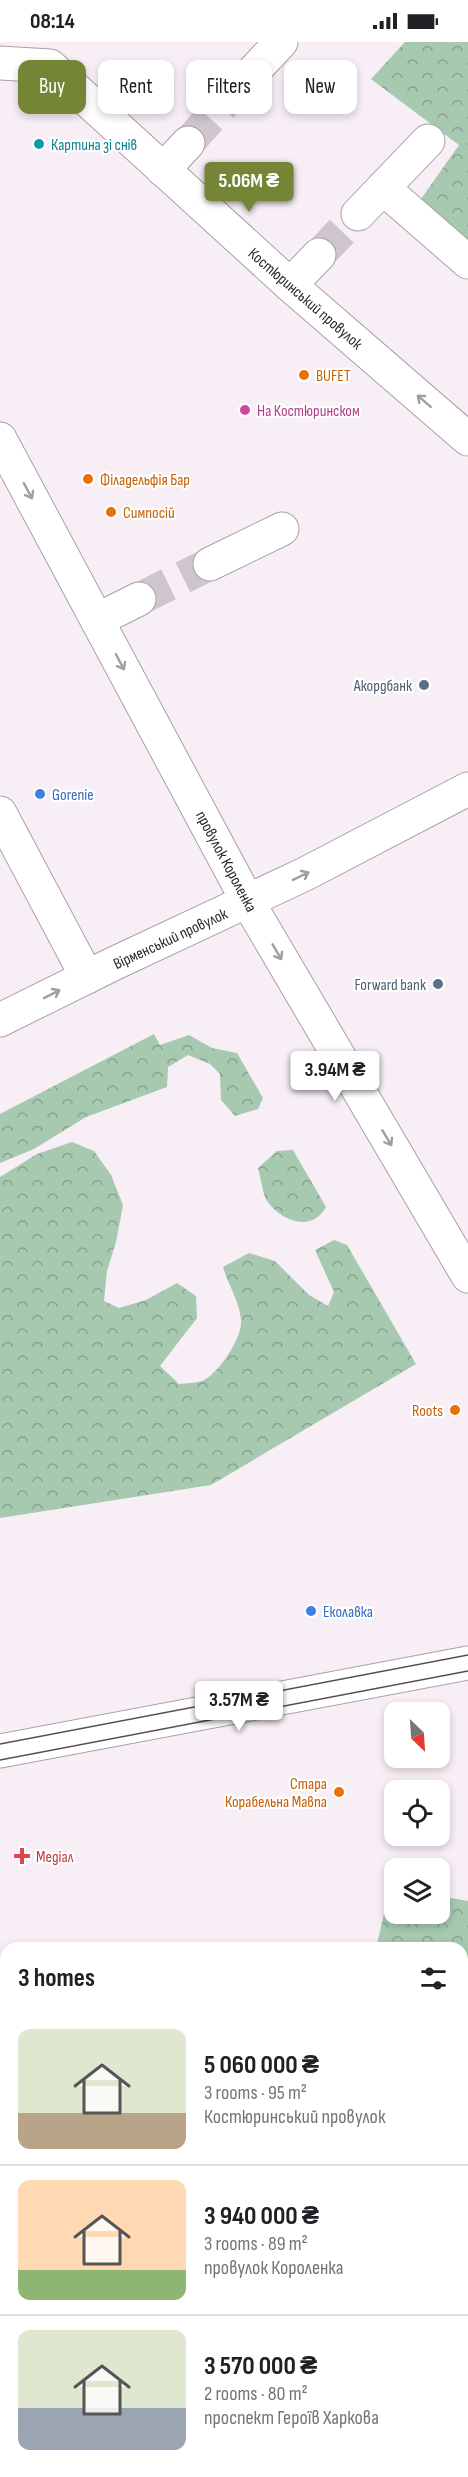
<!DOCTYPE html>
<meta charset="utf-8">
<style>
:root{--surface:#fff;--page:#f6f6f6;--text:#202124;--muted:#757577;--line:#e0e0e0;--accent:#748635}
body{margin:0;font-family:"Sofia Sans Condensed",sans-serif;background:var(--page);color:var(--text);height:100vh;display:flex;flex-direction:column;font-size:22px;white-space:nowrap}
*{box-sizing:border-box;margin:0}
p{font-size:20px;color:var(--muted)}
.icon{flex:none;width:33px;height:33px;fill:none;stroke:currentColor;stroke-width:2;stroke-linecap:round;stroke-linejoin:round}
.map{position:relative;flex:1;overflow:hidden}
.panel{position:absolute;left:0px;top:1900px;width:468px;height:536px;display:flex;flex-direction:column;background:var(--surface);border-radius:18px 18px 0 0;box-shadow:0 3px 9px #0003}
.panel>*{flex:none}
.hud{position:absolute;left:18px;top:18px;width:432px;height:54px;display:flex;gap:12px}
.needle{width:39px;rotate:155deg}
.controls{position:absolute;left:384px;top:1660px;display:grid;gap:12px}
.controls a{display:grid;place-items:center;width:66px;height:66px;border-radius:12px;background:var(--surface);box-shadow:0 3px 9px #0003;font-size:30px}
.price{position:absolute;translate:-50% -51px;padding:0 14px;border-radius:6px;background:#fff;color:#222;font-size:20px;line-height:39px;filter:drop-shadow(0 2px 3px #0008)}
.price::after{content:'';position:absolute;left:50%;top:36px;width:18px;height:14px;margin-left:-9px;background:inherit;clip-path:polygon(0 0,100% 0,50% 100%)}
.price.on{background:var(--accent);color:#fff}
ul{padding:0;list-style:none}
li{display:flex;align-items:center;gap:18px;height:150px;padding:0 18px}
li+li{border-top:2px solid var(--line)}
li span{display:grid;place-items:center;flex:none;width:168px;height:120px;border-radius:12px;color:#555}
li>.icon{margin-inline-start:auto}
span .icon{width:72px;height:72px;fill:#fffc;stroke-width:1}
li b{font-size:26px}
h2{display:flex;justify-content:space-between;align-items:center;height:72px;padding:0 18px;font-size:26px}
.tag{padding:0 21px;border-radius:12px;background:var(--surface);box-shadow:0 3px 9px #0003;font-size:21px;line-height:54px}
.tag.on{background:var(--accent);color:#fff}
.status{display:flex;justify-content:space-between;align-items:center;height:42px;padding:0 30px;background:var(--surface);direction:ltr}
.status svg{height:16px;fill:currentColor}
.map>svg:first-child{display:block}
.grass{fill:#a6c9b0}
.forest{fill:url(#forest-crowns)}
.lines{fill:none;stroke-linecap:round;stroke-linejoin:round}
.minor-tunnel{stroke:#cfc6cd;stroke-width:33;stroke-dasharray:33 16;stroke-linecap:butt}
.minor-casing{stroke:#a9a0a8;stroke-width:35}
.major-casing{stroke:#a9a0a8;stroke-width:35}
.minor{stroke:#fff;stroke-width:33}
.major{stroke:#fff;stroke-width:33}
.tram{stroke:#544e52;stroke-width:1.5}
.oneway{stroke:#a09e9f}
.culture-dot{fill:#0f9aa8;stroke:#fff;stroke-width:2}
.food-dot{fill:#e8710a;stroke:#fff;stroke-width:2}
.hotel-dot{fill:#d1479c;stroke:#fff;stroke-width:2}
.service-dot{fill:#5c6f8a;stroke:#fff;stroke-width:2}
.shop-dot{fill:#3f7fe0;stroke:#fff;stroke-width:2}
.health-dot{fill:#e0444e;stroke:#fff;stroke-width:2}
.labels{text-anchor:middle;stroke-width:4.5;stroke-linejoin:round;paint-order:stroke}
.culture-label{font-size:16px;fill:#0d838f;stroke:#fff;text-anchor:start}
.street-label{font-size:16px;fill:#2b272a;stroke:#fff}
.food-label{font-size:16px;fill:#c56008;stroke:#fff;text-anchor:start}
.hotel-label{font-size:16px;fill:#b23c85;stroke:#fff;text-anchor:start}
.service-label{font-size:16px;fill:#4e5e75;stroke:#fff;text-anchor:end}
.shop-label{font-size:16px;fill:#366cbe;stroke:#fff;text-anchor:start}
.health-label{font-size:16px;fill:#be3a42;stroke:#fff;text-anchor:start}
</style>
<div class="status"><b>08:14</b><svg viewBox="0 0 49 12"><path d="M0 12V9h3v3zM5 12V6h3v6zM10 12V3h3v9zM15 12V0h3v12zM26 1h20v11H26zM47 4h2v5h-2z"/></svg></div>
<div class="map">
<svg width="468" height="2435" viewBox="0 0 468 2435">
<defs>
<pattern id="forest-crowns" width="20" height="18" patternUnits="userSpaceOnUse" patternTransform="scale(1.5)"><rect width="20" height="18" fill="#a6c9b0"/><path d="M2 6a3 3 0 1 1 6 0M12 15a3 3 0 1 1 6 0" fill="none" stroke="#87a38f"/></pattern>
</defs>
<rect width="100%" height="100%" fill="#f8eef6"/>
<path class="grass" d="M462,2411L468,2419V2435H265L273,2430H462Z"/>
<g class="forest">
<path d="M405,0H468V199L421,157L459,103L371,37Z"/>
<path d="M154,992L160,1003L189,993L212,1006L237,1011L263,1056L258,1067L235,1074L221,1058L220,1032L210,1022L188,1013L168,1025L167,1045L86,1075L34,1107L0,1121V1072Z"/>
<path d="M72,1100L94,1109L111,1133L123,1163L116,1200L107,1229L104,1259L119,1266L146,1258L177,1241L196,1254L197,1276L160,1324L179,1342C186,1341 195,1341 202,1339C218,1333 243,1295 241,1278C240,1260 228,1243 223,1225L249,1211L275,1219L309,1253L328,1264L334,1250L315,1208L334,1198L347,1203L416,1322L211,1443L0,1476V1135L37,1112Z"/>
<path d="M293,1108L326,1165C312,1191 281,1179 267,1159C262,1150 261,1136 258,1126L277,1109Z"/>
<path d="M440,1854L468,1859V2398L462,2403V1906H376L387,1859L394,1857V1872H440Z"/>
</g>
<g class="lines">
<g class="minor-tunnel">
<path d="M188,101L236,48"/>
<path d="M319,213L358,172"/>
<path d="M139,557L210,522"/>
</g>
<defs>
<g id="minor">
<path d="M0,21L50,24L290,243L468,397"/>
<path d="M236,48L281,0"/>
<path d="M163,128L188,101"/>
<path d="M383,146L468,220"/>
<path d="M358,172L428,99"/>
<path d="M290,243L319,213"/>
<path d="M210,522L282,487"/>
<path d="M97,578L139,557"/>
<path d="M0,771L87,935"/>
<path d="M248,860L468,1234"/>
<path d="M0,1709L468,1621"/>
<path d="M0,2164L6,2178"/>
<path d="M108,2430L110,2435"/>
</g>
<g id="major">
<path d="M0,397L248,860"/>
<path d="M0,978L113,922L305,832L468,747"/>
</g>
</defs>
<use href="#minor" class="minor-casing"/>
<use href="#major" class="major-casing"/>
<use href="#minor" class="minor"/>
<use href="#major" class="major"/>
<g class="tram">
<path d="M0,1702L468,1613"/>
<path d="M0,1718L468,1629"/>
</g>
</g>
<defs><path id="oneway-shaft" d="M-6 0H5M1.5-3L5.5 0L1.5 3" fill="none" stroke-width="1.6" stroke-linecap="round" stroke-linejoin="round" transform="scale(1.5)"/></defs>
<g class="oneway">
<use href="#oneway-shaft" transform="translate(424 359) rotate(-139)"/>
<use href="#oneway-shaft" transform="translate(28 449) rotate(62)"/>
<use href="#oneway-shaft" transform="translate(120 620) rotate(62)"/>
<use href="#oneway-shaft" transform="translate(301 834) rotate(-26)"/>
<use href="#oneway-shaft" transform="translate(277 910) rotate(60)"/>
<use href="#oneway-shaft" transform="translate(52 952) rotate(-27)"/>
<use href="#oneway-shaft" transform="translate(387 1096) rotate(59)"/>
</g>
<circle class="culture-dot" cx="39" cy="102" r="6"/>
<g class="food-dot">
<circle cx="304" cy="333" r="6"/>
<circle cx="88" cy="437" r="6"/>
<circle cx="111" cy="470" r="6"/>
<circle cx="455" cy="1368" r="6"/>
<circle cx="339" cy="1750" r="6"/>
</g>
<circle class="hotel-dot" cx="245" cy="368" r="6"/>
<g class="service-dot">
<circle cx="424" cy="643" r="6"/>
<circle cx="438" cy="942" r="6"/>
</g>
<g class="shop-dot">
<circle cx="40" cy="752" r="6"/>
<circle cx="311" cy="1569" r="6"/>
</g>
<path class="health-dot" d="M19 1805h6v6h6v6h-6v6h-6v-6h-6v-6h6z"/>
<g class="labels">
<g class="culture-label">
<text x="51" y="108">Картина зі снів</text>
</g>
<g class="street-label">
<text transform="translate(306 256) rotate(41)" y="6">Костюринський провулок</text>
<text transform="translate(227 819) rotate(62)" y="6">провулок Короленка</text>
<text transform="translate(170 896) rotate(-25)" y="6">Вірменський провулок</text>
</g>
<g class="food-label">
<text x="316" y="339">BUFET</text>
<text x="100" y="443">Філадельфія Бар</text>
<text x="123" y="476">Симпосій</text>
<text x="443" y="1374" text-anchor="end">Roots</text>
<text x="327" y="1747" text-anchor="end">Стара<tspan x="327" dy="18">Корабельна Мавпа</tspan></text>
</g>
<g class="hotel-label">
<text x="257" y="374">На Костюринском</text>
</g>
<g class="service-label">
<text x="412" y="649">Акордбанк</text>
<text x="426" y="948">Forward bank</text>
</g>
<g class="shop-label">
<text x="52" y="758">Gorenie</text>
<text x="323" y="1575">Еколавка</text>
</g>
<g class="health-label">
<text x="36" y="1820">Медіал</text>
</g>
</g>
</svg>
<div class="controls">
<a><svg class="needle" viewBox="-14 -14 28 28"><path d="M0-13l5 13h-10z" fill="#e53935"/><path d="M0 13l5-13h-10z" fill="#757577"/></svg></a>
<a><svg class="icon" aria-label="locate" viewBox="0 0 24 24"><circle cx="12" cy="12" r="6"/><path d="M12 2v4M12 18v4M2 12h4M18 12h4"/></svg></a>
<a><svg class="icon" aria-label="layers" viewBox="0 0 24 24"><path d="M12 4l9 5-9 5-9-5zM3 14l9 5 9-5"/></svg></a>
</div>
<b class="price on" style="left:249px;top:171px">5.06M ₴</b>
<b class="price" style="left:335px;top:1060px">3.94M ₴</b>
<b class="price" style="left:239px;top:1690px">3.57M ₴</b>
<div class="hud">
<a class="tag on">Buy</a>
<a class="tag">Rent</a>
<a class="tag">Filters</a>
<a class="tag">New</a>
</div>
<section class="panel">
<h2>3 homes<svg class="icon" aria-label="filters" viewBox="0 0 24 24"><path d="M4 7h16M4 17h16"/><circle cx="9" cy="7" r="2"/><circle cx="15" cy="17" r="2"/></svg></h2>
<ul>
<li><span style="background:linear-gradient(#dfe7d0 70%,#b9a48a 0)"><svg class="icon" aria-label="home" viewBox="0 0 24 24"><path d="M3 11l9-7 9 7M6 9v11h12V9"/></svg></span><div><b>5 060 000 ₴</b><p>3 rooms · 95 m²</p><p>Костюринський провулок</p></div></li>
<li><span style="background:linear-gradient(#ffd9b3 75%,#8fb573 0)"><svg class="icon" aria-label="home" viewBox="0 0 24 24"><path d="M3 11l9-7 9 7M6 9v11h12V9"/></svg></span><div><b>3 940 000 ₴</b><p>3 rooms · 89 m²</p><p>провулок Короленка</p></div></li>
<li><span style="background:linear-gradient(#dfe7d0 65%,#9aa5b1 0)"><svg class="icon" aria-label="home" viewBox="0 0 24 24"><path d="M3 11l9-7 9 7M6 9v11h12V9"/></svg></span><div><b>3 570 000 ₴</b><p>2 rooms · 80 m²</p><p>проспект Героїв Харкова</p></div></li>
</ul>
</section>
</div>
